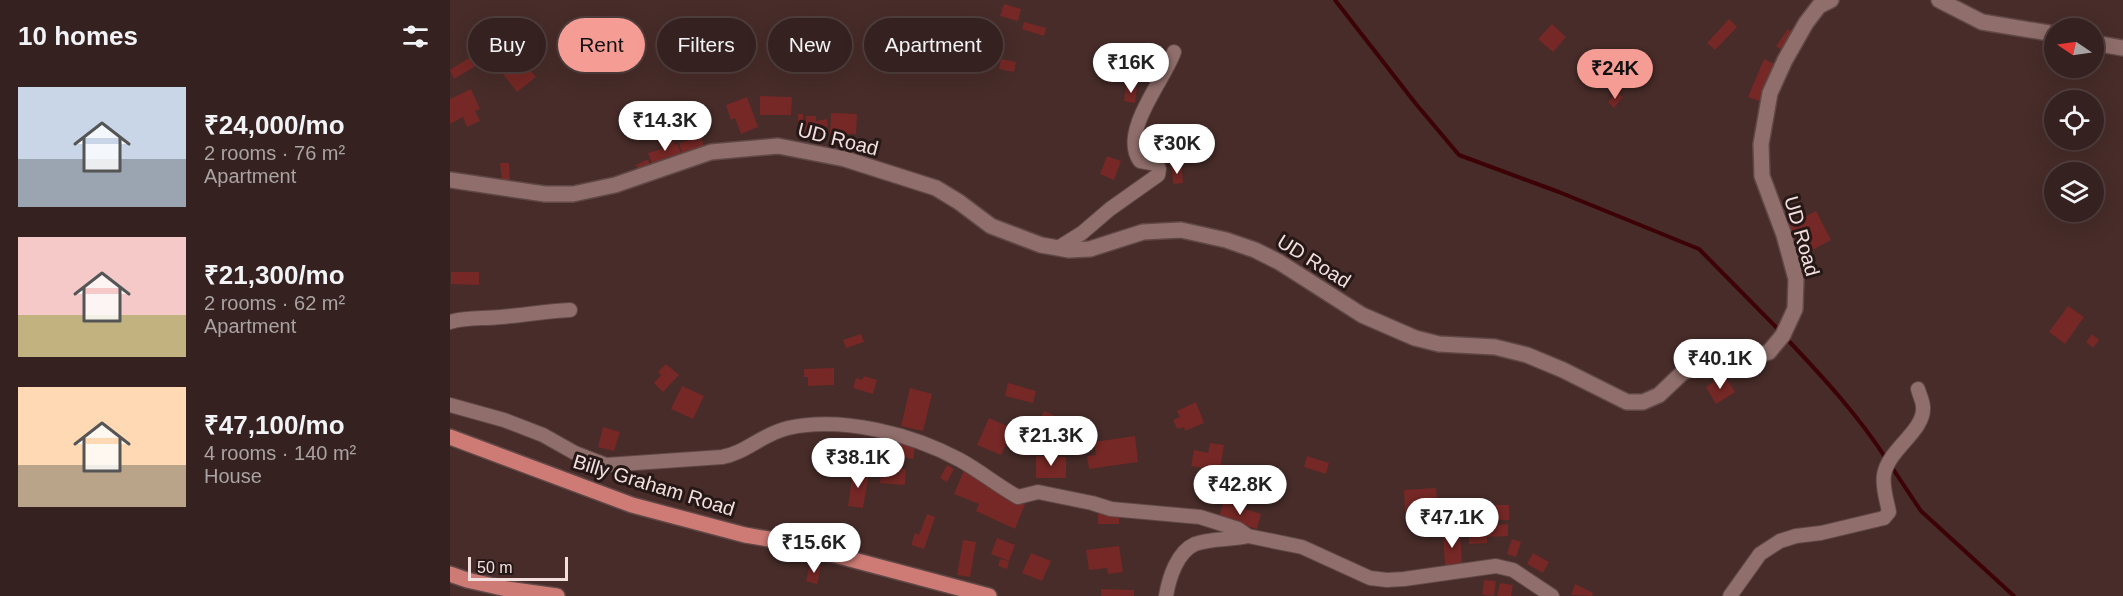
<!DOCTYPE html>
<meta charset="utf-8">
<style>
:root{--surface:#35211f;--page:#3d2928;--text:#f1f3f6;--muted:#aaa3a4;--line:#4f3e3d;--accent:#f59c94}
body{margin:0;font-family:Helvetica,sans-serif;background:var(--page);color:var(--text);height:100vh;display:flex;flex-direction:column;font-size:22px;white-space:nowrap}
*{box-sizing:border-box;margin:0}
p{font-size:20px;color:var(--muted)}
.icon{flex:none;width:33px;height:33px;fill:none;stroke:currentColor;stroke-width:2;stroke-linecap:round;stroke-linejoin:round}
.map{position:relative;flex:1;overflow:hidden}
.side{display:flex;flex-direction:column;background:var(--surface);width:450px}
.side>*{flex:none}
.top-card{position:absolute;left:18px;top:18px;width:570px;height:54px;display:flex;gap:12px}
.needle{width:39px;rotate:283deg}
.fabs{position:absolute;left:1594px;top:18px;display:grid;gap:12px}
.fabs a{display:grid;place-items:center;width:60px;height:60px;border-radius:50%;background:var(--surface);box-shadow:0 6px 24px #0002,0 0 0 2px var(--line);font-size:30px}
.scale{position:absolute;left:18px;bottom:15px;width:100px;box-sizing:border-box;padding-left:6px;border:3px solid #f3e0de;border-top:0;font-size:16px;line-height:21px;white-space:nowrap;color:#f3e0de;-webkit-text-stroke:4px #251817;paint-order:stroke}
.price{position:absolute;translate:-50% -51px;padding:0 14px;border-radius:21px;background:#fff;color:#222;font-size:20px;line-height:39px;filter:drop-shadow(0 2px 3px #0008)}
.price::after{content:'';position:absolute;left:50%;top:36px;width:18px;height:14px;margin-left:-9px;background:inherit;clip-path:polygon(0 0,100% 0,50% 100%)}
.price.current{background:var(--accent);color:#111}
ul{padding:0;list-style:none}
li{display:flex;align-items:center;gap:18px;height:150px;padding:0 18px}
li span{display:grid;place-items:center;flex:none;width:168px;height:120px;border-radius:0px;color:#555}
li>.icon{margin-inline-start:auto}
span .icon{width:72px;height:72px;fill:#fffc;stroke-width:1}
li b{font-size:26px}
h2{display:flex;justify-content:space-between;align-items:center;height:72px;padding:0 18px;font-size:26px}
.tag{padding:0 21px;border-radius:27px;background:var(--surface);box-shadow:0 6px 24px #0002,0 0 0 2px var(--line);font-size:21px;line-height:54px}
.tag.current{background:var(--accent);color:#111}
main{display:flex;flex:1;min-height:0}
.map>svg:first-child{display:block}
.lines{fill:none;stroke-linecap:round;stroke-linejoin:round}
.stream{stroke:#3c0205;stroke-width:4}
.building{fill:#752825}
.minor-casing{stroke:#604847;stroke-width:16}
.secondary-casing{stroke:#604847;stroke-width:18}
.primary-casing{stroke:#604847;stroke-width:18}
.minor{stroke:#8f6e6b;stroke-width:14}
.secondary{stroke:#8f6e6b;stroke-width:15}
.primary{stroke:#cf7b75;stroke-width:15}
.labels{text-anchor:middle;stroke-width:6;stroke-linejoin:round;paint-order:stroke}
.street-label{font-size:20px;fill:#f3e0de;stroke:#251817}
</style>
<main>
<section class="side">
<h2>10 homes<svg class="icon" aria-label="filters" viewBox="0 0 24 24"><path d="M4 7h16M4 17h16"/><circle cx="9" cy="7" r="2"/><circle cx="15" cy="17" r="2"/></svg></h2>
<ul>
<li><span style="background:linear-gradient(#c9d6e8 60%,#9aa5b1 0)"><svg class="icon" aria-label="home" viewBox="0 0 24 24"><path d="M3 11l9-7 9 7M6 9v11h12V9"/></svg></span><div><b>₹24,000/mo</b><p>2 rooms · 76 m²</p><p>Apartment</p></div></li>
<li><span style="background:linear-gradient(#f6c9c9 65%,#c2b280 0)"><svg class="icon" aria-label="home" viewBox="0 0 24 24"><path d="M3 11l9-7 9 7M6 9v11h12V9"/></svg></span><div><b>₹21,300/mo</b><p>2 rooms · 62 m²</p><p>Apartment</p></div></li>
<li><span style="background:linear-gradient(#ffd9b3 65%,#b9a48a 0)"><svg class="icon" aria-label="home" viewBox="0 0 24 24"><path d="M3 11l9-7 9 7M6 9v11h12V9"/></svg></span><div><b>₹47,100/mo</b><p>4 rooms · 140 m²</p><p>House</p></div></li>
</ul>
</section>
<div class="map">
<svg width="1673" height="596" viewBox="0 0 1673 596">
<rect width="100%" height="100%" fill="#472c29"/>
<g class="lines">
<g class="stream">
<path d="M885,0L966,104L1009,155L1109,192L1249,249L1330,331"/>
<path d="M1335,337C1372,376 1408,415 1437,460"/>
<path d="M1441,466L1471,511L1564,596"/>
</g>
</g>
<g class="building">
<path d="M554,4L571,9L568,21L550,16Z"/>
<path d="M1279,19L1287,27L1265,50L1257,43Z"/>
<path d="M574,22L596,28L594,36L572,29Z"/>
<path d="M1102,24L1116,37L1103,52L1088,39Z"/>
<rect x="361" y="27" width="12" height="20"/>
<path d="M1338,29L1345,33L1333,51L1326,46Z"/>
<path d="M49,34L86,77L67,92L50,70L47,73L35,55L38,42Z"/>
<path d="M24,55L29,64L4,79L0,70Z"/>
<path d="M551,59L566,62L564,72L549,69Z"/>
<path d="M1314,59L1325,64L1309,101L1298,97Z"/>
<path d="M1155,66L1156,74L1146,76L1144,68Z"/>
<path d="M676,86L687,87L685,103L674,101Z"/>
<path d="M21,89L30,109L25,111L30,121L17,127L13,117L0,124V99Z"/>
<path d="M1167,92L1173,97L1164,108L1158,102Z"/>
<path d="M310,96L342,97L341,115H310Z"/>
<path d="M297,97L308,127L291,134L285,118L281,120L276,105Z"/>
<path d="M228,111L230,117L211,122L210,116Z"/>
<path d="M381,113L407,114L406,134H380Z"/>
<path d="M203,114L207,126L184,133L181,121Z"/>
<path d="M348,114H353V125L356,124V116H366V121L377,119L378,127L350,133L348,127Z"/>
<path d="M238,117L241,129L219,136L216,124Z"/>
<path d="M251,136L254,147L232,154L229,143Z"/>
<path d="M702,137L720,140L717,160L698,157Z"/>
<path d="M223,141L224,145L227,143L231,153L202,163L198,153L212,149L211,145Z"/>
<path d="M657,156L671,161L664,180L650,174Z"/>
<path d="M198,159L200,165L189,171L186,165Z"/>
<path d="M50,163H59L60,180L52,181Z"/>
<path d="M722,167H732L733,183L723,184Z"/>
<path d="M1366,211L1381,240L1355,254L1339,225Z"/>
<path d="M1,272H29V285L1,284Z"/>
<path d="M1618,306L1634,317L1615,344L1599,332Z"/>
<path d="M411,334L414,342L396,348L393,340Z"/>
<path d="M1642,334L1649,340L1643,348L1636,342Z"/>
<path d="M216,364L229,375L213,392L204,383L211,375L208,372Z"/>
<path d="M384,368V385L358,386V377H354V369Z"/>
<path d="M1274,375L1285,392L1266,404L1256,387Z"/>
<path d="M414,376L427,380L423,394L403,388L406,378L412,380Z"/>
<path d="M558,383L586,391L583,403L555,396Z"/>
<path d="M232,386L254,396L243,419L221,409Z"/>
<path d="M460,388L482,394L473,431L451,426Z"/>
<path d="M746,402L754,423L735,431L734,427L727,429L723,420L730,417L727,411Z"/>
<path d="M594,411L614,420L605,442L593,436L597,427L588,423Z"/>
<path d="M539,418L563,429L551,455L527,445Z"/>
<path d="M153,427L170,432L164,451L148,447Z"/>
<path d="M580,432L590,438L578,457L568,451Z"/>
<path d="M685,436L688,462L639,469L637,456L646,455L644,442Z"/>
<path d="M444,441L465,445L463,459L441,455Z"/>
<path d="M760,443L774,445L769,475L754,472V468L741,466L744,450L758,453Z"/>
<path d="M586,456L616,457V478H586Z"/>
<path d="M857,456L879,463L876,474L854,467Z"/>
<path d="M497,465L504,469L497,482L490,478Z"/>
<path d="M777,465L833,480L828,502L771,487Z"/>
<path d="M431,467L456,469L455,485L430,483Z"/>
<path d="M514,470L541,482L539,488L575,504L565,529L526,511L529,504L504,494Z"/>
<path d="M403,471L419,473L413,508L398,506Z"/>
<path d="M986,488L988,516L977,517L976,511L955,512L954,490Z"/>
<path d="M773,502L811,514L807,529L769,518Z"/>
<rect x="1035" y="505" width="24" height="15"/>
<rect x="648" y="513" width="21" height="11"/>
<path d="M477,514L485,517L474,549L461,545L465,533L469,535Z"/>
<path d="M1058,524V536L1037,537V543L1019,544L1018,527Z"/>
<path d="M1010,532L1012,565L995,566L993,533Z"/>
<path d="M547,538L565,545L559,561L541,554Z"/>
<path d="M1062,539L1071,542L1066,557L1057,554Z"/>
<path d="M513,540L526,542L520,577L507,575Z"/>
<path d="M669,546L673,572L658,574L657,568L639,570L636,550Z"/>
<path d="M581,553L601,561L592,581L572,573Z"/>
<path d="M1083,553L1099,562L1093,573L1077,564Z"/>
<path d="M550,559L559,561L557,569L548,566Z"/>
<path d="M360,564L371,567L367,584L356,581Z"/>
<path d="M1034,580L1046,581L1044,596L1032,595Z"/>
<path d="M1050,583L1063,585L1061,596H1047Z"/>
<path d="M1125,584L1143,593L1142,596L1121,595Z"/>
<path d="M651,589L684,590V596H651Z"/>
</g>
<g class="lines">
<defs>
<g id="minor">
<path d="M608,248L632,233L660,209L708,175L709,169L707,164L690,161C669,132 714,81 724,52"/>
<path d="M0,322C17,317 33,319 51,317C74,315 97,311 120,310"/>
<path d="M0,405L54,420L93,435L125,453L156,465L272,457C296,453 312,434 338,428C392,416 462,434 510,460C530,471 548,486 568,497L588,492L642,503L661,509L750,517L788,529L798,536L852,547L920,578L937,580L954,579L1046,566L1063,570L1102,596"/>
<path d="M716,596C719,578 727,552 745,544C761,538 781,540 798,536"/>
<path d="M1280,596L1310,554L1330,541L1346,536L1371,533L1434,518L1439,512C1437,501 1432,487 1434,475C1438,449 1475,431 1473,407C1473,401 1469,394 1468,389"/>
</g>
<g id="secondary">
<path d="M1489,0L1532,22L1605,34"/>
<path d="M1644,43L1673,48"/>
<path d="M0,180L95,194H123L165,185L261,152L328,146L395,159L486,188L509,202L541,226L591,245L619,250L640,249L693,232L731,230L776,240L805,250L829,262L912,315L965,338L989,344L1045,347L1077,355L1113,370L1177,402H1193L1209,395L1231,374L1251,361L1270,354L1303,357L1319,352L1333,335L1345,309L1346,279L1334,235L1312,176L1311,144L1320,93L1335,60L1356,23L1369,6L1381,0"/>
</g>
<g id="primary">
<path d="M0,437L182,505L295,535L336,542L539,596"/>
<path d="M0,574L17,580L57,589L107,596"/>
</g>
</defs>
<use href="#minor" class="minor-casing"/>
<use href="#secondary" class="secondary-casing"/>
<use href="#primary" class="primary-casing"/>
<use href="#minor" class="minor"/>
<use href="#secondary" class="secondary"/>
<use href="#primary" class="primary"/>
</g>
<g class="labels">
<g class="street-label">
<text transform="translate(388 139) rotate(14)" y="7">UD Road</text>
<text transform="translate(1352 236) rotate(74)" y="7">UD Road</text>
<text transform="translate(864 261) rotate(32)" y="7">UD Road</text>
<text transform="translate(204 485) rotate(17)" y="7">Billy Graham Road</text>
</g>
</g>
</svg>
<div class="fabs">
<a><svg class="needle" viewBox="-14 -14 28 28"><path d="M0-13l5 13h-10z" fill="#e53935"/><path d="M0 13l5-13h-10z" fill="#aaa3a4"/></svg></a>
<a><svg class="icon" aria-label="locate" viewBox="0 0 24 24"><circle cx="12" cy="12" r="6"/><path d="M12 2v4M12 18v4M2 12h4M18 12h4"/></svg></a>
<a><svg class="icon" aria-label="layers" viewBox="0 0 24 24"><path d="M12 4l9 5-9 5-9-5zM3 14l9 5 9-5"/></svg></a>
</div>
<div class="scale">50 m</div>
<b class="price" style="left:681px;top:94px">₹16K</b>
<b class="price current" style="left:1165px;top:100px">₹24K</b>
<b class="price" style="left:215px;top:152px">₹14.3K</b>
<b class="price" style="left:727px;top:175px">₹30K</b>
<b class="price" style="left:1270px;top:390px">₹40.1K</b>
<b class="price" style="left:601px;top:467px">₹21.3K</b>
<b class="price" style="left:408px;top:489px">₹38.1K</b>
<b class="price" style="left:790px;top:516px">₹42.8K</b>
<b class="price" style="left:1002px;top:549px">₹47.1K</b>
<b class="price" style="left:364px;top:574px">₹15.6K</b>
<div class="top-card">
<a class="tag">Buy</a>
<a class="tag current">Rent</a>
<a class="tag">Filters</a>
<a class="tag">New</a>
<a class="tag">Apartment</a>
</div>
</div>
</main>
